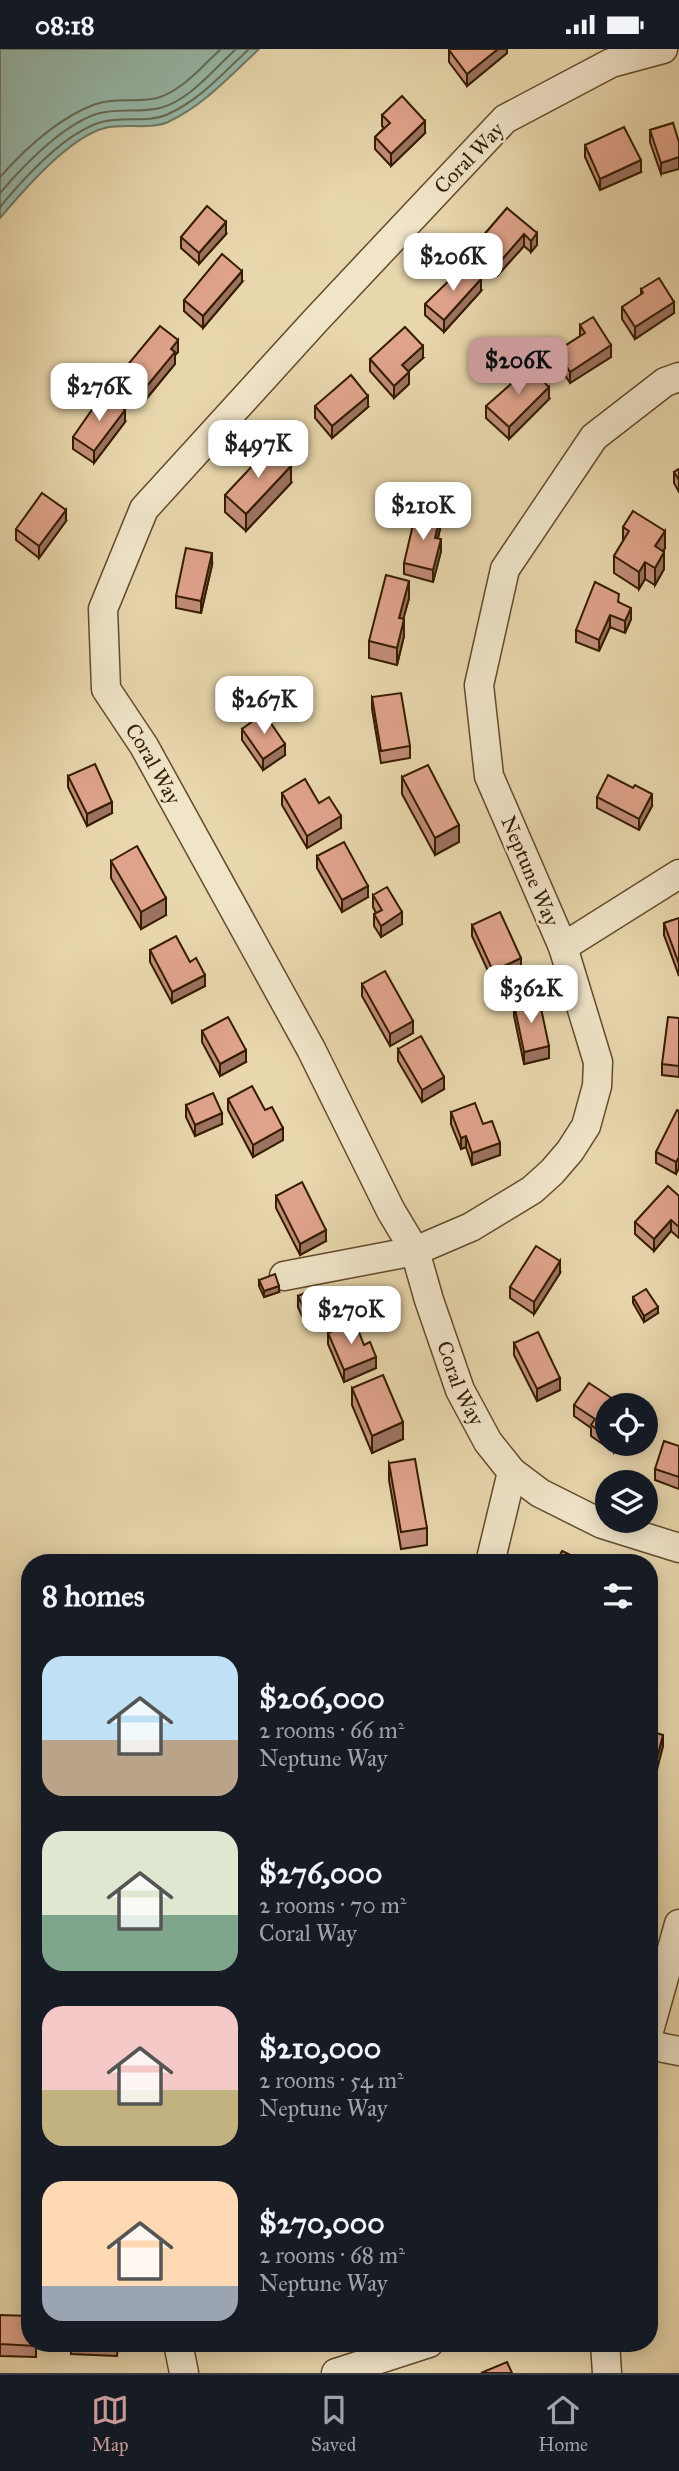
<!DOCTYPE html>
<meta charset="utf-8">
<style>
:root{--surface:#171b24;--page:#20242c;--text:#f1f3f6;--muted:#9ea1a6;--line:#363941;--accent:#c59692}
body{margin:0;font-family:"IM FELL Great Primer",serif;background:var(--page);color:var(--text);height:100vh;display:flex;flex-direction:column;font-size:26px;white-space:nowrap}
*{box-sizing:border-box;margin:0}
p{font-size:23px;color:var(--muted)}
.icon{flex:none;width:38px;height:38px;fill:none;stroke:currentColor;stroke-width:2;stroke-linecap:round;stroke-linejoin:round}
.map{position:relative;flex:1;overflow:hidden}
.panel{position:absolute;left:21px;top:1505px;width:637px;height:798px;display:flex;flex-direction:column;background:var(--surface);border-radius:28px;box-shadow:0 4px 18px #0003}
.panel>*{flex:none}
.fabs{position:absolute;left:595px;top:1344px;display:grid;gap:14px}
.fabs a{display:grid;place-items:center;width:63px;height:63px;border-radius:50%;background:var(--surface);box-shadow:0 4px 18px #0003;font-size:35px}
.price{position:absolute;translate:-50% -60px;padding:0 16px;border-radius:14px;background:#fff;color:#222;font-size:23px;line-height:46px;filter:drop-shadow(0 2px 4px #0008)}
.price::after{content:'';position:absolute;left:50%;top:42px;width:21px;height:16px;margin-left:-10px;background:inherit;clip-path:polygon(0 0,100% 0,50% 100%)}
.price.active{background:var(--accent);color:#111}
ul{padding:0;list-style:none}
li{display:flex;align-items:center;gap:21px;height:175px;padding:0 21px}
li span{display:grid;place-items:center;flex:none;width:196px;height:140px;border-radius:21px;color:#555}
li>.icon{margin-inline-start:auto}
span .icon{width:84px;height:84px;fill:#fffc;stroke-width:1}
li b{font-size:30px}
h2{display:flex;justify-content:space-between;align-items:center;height:84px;padding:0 21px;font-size:30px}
.status{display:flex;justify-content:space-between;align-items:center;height:49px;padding:0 35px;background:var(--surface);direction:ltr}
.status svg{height:19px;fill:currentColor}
.tabs{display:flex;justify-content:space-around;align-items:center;height:98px;border-top:2px solid var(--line);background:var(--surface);font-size:19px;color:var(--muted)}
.tabs a{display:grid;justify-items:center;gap:4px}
.tabs .active{color:var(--accent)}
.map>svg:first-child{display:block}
.water{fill:#97b9aa;stroke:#707b66;stroke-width:2}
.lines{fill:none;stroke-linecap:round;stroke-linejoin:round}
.shore{stroke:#666b55;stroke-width:2}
.minor-casing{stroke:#624b2b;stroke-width:31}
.minor{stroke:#f0e4c9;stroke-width:28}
.wall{fill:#c08c78;stroke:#361d00;stroke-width:2}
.shaded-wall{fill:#9c7261;stroke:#361d00;stroke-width:2}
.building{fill:#dfa38b;stroke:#361d00;stroke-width:2}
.labels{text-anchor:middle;stroke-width:5;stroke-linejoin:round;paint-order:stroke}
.street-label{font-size:21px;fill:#361d00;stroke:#f0e4c9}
</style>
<div class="status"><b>08:18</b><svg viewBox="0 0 49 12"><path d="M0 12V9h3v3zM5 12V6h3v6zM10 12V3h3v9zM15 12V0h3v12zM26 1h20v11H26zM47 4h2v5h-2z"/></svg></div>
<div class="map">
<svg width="679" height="2324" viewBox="0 0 679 2324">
<rect width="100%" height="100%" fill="#e8d6ac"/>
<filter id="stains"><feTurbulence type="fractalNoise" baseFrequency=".00286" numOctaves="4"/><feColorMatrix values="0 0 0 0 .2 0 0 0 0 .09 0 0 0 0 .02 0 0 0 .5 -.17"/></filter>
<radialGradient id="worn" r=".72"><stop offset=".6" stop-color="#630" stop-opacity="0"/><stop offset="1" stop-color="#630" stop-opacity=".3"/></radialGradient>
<path class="water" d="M0,0H259C230,27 204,56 168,73C150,81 124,74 105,79C69,88 24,141 0,169Z"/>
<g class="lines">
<g class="shore">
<path d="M0,128C25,100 57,70 93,56C113,48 136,54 157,49C182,42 202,17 221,0"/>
<path d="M0,144C23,117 65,73 100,64C120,59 141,64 160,59C190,51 214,20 236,0"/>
<path d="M0,158C24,129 65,83 102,73C122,67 147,74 166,66C199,52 223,24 249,0"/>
</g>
<defs>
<g id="minor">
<path id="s1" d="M663,0L611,14L505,70L316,271L144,460L103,560L106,640L144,697L311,1000L391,1162L415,1202L429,1251L460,1341L488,1393L512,1423L540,1444L602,1475L679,1499"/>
<path d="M563,898L679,825"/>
<path d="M284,1227L415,1202L471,1178L532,1141L552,1123L570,1102L586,1077L597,1037L598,1013L563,898L489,727L479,636L505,520L594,388L665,333L679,328"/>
<path d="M490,1514L512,1423"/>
<path d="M649,1982L679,1875"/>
<path d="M649,1996L679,2002"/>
<path d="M178,2294L184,2324"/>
<path d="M605,2294L607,2324"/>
<path d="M336,2324L429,2294"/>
</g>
</defs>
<use href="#minor" class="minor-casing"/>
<use href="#minor" class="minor"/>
</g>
<g class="wall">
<path d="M507,0V4L467,37L449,13V1Z"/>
<path d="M382,66L425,84L391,117L375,100V88L384,79L382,77Z"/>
<path d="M673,74L661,125L650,93V81Z"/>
<path d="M585,96L641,123L600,141L585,108Z"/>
<path d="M507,159L537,196L531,203L524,197L498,226L476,206V195Z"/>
<path d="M226,185L199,215L181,199V188Z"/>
<path d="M242,233L203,279L184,262V251Z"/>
<path d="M641,240L674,264L635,290L622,270V258L641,246Z"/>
<path d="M481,242L444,283L425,266V255Z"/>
<path d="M580,276L611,308L570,334L557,314V302L580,287Z"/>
<path d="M178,303L175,306V315L147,349L125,331V319Z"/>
<path d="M423,309L408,322L409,335L394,349L370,322V310Z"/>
<path d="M549,350L509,390L486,369V357Z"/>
<path d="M315,357L368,358L332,389L315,369Z"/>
<path d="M125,373L94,414L73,400V388Z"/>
<path d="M679,420V443L674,434V423Z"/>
<path d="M291,434L246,482L225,463V446Z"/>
<path d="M66,472L39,509L16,491V480Z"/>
<path d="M623,478L665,499L663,502L664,520L655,536L645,530L639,540L614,524V507L623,492Z"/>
<path d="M440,480L438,489L441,502L433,533L404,525V514Z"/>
<path d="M212,516L201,564L176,559V547Z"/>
<path d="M409,549L403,570L404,587L397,616L369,609V592Z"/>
<path d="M619,553L631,570L625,584L610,578L599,602L576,593V581Z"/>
<path d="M372,648L410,697V709L381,714L372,660Z"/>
<path d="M242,680L285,706L263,721L242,691Z"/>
<path d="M68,727L112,764L87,777L68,738Z"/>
<path d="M402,728L459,793L435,806L402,745Z"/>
<path d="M282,744L319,754L341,779L307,799L282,756Z"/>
<path d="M597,748L652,757L639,781L597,759Z"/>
<path d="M317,807L368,848L342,863L317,819Z"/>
<path d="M111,812L166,866L141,880L111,829Z"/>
<path d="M373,846L402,875L381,888L374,877V865L376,864L373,858Z"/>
<path d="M679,869V927L664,886V874Z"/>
<path d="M472,876L521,921L493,933L472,887Z"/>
<path d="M150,901L190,913L205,937L172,954L150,913Z"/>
<path d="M362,935L413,984L390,997L362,947Z"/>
<path d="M514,955L549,1009L524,1015L514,967Z"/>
<path d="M679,969V1028L662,1026V1015Z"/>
<path d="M202,982L246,1013L220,1027L202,993Z"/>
<path d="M398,1000L444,1040L422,1053L398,1012Z"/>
<path d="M228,1050L265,1061L283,1091L253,1108L228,1061Z"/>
<path d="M186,1056L222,1075L195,1087L186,1068Z"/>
<path d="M679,1062L676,1125L656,1114V1103Z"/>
<path d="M451,1063L483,1075L500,1106L472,1116L466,1098L461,1100L451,1075Z"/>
<path d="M276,1147L326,1192L300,1206L276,1159Z"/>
<path d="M679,1147V1189L671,1182L654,1202L635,1185V1173Z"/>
<path d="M560,1224L534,1265L510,1249V1238Z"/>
<path d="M259,1231L279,1243L264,1248L259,1237Z"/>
<path d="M298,1247L326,1270L307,1279L298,1258Z"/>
<path d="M633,1248L658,1264L644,1273L633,1254Z"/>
<path d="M328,1284L364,1296L376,1319L344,1333L328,1295Z"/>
<path d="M514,1294L560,1341L537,1352L514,1306Z"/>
<path d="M352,1339L403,1390L372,1404L352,1356Z"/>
<path d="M574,1356H607V1395H620L614,1403L591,1387V1379L574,1367Z"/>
<path d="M679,1397V1440L655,1431V1420Z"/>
<path d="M389,1414L427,1479V1496L401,1500L389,1431Z"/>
<path d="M0,2266L36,2294V2308L0,2307Z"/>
<path d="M71,2294H118L117,2307L71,2305Z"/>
</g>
<g class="shaded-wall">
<path d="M498,0H507V4L467,37V25Z"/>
<path d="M425,72V84L391,117V105Z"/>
<path d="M679,108V120L661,125V114Z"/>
<path d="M641,111V123L600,141V130Z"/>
<path d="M226,173V185L199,215V204Z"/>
<path d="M537,184V196L531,203V192Z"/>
<path d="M524,185V197L498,226V215Z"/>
<path d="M242,222V233L203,279V267Z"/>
<path d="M481,230V242L444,283V271Z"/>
<path d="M674,253V264L635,290V278Z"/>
<path d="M178,291V303L175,306V315L147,349V337L171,300Z"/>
<path d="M611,296V308L570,334V323Z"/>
<path d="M423,297V309L402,328V316Z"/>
<path d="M409,323V335L394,349V337Z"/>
<path d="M549,338V350L509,390V378Z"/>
<path d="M368,347V358L332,389V377Z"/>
<path d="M125,361V373L94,414V402Z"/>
<path d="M291,417V434L246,482V465Z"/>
<path d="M66,461V472L39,509V497Z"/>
<path d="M440,468V480L435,500V489Z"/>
<path d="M665,482V499L655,514V497Z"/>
<path d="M441,490V502L433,533V521Z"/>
<path d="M664,503V520L655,536V519Z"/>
<path d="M212,504V516L201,564V552Z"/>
<path d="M645,513V530L639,540V523Z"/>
<path d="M409,532V549L399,586V569Z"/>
<path d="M631,559V570L625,584V572Z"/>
<path d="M610,566V578L599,602V591Z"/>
<path d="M404,570V587L397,616V599Z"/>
<path d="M285,695V706L263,721V710Z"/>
<path d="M652,745V757L639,781V770Z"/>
<path d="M112,753V764L87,777V765Z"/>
<path d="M341,767V779L307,799V787Z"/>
<path d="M459,776V793L435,806V789Z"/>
<path d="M368,837V848L342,863V851Z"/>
<path d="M166,849V866L141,880V863Z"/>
<path d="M402,863V875L381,888V877Z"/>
<path d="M521,909V921L493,933V922Z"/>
<path d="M205,926V937L172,954V943Z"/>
<path d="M413,972V984L390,997V985Z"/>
<path d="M549,997V1009L524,1015V1003Z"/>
<path d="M246,1001V1013L220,1027V1015Z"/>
<path d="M444,1028V1040L422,1053V1041Z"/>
<path d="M222,1064V1075L195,1087V1076Z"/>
<path d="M283,1079V1091L253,1108V1096Z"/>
<path d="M466,1087V1098L461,1100V1089Z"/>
<path d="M500,1094V1106L472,1116V1104Z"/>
<path d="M679,1108V1119L676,1125V1113Z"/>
<path d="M671,1171V1182L654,1202V1190Z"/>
<path d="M326,1181V1192L300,1206V1195Z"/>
<path d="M560,1212V1224L534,1265V1253Z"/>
<path d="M279,1237V1243L264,1248V1242Z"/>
<path d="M326,1258V1270L307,1279V1267Z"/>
<path d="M658,1258V1264L644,1273V1267Z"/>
<path d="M376,1308V1319L344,1333V1321Z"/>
<path d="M560,1329V1341L537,1352V1340Z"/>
<path d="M403,1373V1390L372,1404V1387Z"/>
<path d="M614,1395H620L614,1403Z"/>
<path d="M663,1686V1697L650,1748V1736Z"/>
<path d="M227,2294H238L227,2298Z"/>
</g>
<g class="building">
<path d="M450,0H498L467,25L449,1Z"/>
<path d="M402,47L425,72L391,105L375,88L390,74L382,66Z"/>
<path d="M673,74L679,93V108L661,114L650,81Z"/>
<path d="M624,78L641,111L600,130L585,96Z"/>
<path d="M207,157L226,173L199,204L181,188Z"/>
<path d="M507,159L537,184L531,192L524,185L498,215L476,195Z"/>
<path d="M222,205L242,222L203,267L184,251Z"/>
<path d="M465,216L481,230L444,271L425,255Z"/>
<path d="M659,229L674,253L635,278L622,258L643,244L641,240Z"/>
<path d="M593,268L611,296L570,323L557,302L585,284L580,276Z"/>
<path d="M160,277L178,291L171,300L175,303L147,337L125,319Z"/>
<path d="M405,278L423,297L402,316L409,323L394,337L370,310Z"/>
<path d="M529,319L549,338L509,378L486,357Z"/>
<path d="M351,326L368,347L332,377L315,357Z"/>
<path d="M103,345L125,361L94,402L73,388Z"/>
<path d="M270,398L291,417L246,465L225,446Z"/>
<path d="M679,420V431L674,423Z"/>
<path d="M42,444L66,461L39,497L16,480Z"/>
<path d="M633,462L665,482L655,497L664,503L655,519L645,513L639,523L614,507L629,482L623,478Z"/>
<path d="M416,463L440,468L435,489L441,490L433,521L404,514Z"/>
<path d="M186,499L212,504L201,552L176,547Z"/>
<path d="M386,526L409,532L399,569L404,570L397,599L369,592Z"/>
<path d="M595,533L619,545L618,553L631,559L625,572L610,566L599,591L576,581Z"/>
<path d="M401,644L410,697L381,702L372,648Z"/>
<path d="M264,664L285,695L263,710L242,680Z"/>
<path d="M95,715L112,753L87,765L68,727Z"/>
<path d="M428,716L459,776L435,789L402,728Z"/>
<path d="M608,726L633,739L635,736L652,745L639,770L597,748Z"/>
<path d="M305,730L319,754L329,748L341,767L307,787L282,744Z"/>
<path d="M344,793L368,837L342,851L317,807Z"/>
<path d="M137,797L166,849L141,863L111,812Z"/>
<path d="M387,838L402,863L381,877L374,865L382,861L373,846Z"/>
<path d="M500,863L521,909L493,922L472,876Z"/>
<path d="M679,869V915L664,874Z"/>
<path d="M176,887L190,913L196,909L205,926L172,943L150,901Z"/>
<path d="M385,922L413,972L390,985L362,935Z"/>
<path d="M539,950L549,997L524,1003L514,955Z"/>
<path d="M228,968L246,1001L220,1015L202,982Z"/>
<path d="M668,968L679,969V1017L662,1015Z"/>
<path d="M421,987L444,1028L422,1041L398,1000Z"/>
<path d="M252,1037L265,1061L272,1058L283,1079L253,1096L228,1050Z"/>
<path d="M213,1044L222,1064L195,1076L186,1056Z"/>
<path d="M475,1054L483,1075L492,1072L500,1094L472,1104L466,1087L461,1089L451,1063Z"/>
<path d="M677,1061L679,1062V1108L676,1113L656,1103Z"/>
<path d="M302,1133L326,1181L300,1195L276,1147Z"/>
<path d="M668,1137L679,1147V1178L671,1171L654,1190L635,1173Z"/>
<path d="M536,1197L560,1212L534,1253L510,1238Z"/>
<path d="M275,1225L279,1237L264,1242L259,1231Z"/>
<path d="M318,1238L326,1258L307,1267L298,1247Z"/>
<path d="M646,1240L658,1258L644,1267L633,1248Z"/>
<path d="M355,1273L364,1296L370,1293L376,1308L344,1321L328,1284Z"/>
<path d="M538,1283L560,1329L537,1340L514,1294Z"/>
<path d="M383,1326L403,1373L372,1387L352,1339Z"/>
<path d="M589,1334L622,1356H607V1387L591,1376L595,1370L574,1356Z"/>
<path d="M664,1392L679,1397V1428L655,1420Z"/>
<path d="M415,1410L427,1479L401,1483L389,1414Z"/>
<path d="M562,1502L587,1514H556Z"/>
<path d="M649,1682L663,1686L650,1736H649Z"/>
<path d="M0,2266L30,2267V2294H36V2297L0,2295Z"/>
<path d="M84,2294H117V2295Z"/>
<path d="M507,2313L512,2324H481Z"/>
</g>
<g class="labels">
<g class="street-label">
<text transform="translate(469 109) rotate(-46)" y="7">Coral Way</text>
<text dy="7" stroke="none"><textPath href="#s1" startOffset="982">Coral Way</textPath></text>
<text transform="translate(530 822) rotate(67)" y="7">Neptune Way</text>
<text dy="7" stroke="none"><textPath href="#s1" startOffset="1675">Coral Way</textPath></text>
</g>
</g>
<rect width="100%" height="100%" filter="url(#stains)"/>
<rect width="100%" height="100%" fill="url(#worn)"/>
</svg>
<div class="fabs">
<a><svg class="icon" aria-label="locate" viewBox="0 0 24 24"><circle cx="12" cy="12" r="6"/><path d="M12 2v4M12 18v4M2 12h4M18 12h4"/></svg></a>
<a><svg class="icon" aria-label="layers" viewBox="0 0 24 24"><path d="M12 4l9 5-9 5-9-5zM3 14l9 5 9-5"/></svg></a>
</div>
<b class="price" style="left:453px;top:244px">$206K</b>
<b class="price active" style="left:518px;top:348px">$206K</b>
<b class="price" style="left:99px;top:374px">$276K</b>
<b class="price" style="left:258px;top:431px">$497K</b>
<b class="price" style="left:423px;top:493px">$210K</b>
<b class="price" style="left:264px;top:687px">$267K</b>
<b class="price" style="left:531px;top:976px">$362K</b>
<b class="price" style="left:351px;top:1297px">$270K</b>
<section class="panel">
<h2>8 homes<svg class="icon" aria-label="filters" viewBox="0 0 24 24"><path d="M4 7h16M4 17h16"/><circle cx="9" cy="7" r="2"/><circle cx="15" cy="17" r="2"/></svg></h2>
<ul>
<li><span style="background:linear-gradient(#bfe0f5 60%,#b9a48a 0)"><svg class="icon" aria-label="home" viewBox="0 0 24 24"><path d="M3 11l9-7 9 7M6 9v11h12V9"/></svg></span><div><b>$206,000</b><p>2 rooms · 66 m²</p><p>Neptune Way</p></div></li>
<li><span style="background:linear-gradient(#dfe7d0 60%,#7fa58c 0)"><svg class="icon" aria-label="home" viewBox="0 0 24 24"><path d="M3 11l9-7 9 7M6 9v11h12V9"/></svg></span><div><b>$276,000</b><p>2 rooms · 70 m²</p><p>Coral Way</p></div></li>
<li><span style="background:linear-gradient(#f6c9c9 60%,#c2b280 0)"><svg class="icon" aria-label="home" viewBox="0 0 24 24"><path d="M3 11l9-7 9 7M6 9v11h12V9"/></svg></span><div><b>$210,000</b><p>2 rooms · 54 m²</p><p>Neptune Way</p></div></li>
<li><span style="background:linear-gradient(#ffd9b3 75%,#9aa5b1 0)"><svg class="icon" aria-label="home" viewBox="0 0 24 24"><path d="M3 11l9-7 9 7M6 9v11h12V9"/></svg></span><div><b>$270,000</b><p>2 rooms · 68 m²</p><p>Neptune Way</p></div></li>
</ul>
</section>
</div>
<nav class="tabs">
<a class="active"><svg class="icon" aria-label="map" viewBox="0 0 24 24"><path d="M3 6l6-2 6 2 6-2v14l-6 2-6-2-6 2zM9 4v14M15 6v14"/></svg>Map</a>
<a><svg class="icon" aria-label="saved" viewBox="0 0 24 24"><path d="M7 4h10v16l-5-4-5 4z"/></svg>Saved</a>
<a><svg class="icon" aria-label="home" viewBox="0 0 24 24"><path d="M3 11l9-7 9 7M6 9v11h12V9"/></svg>Home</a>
</nav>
